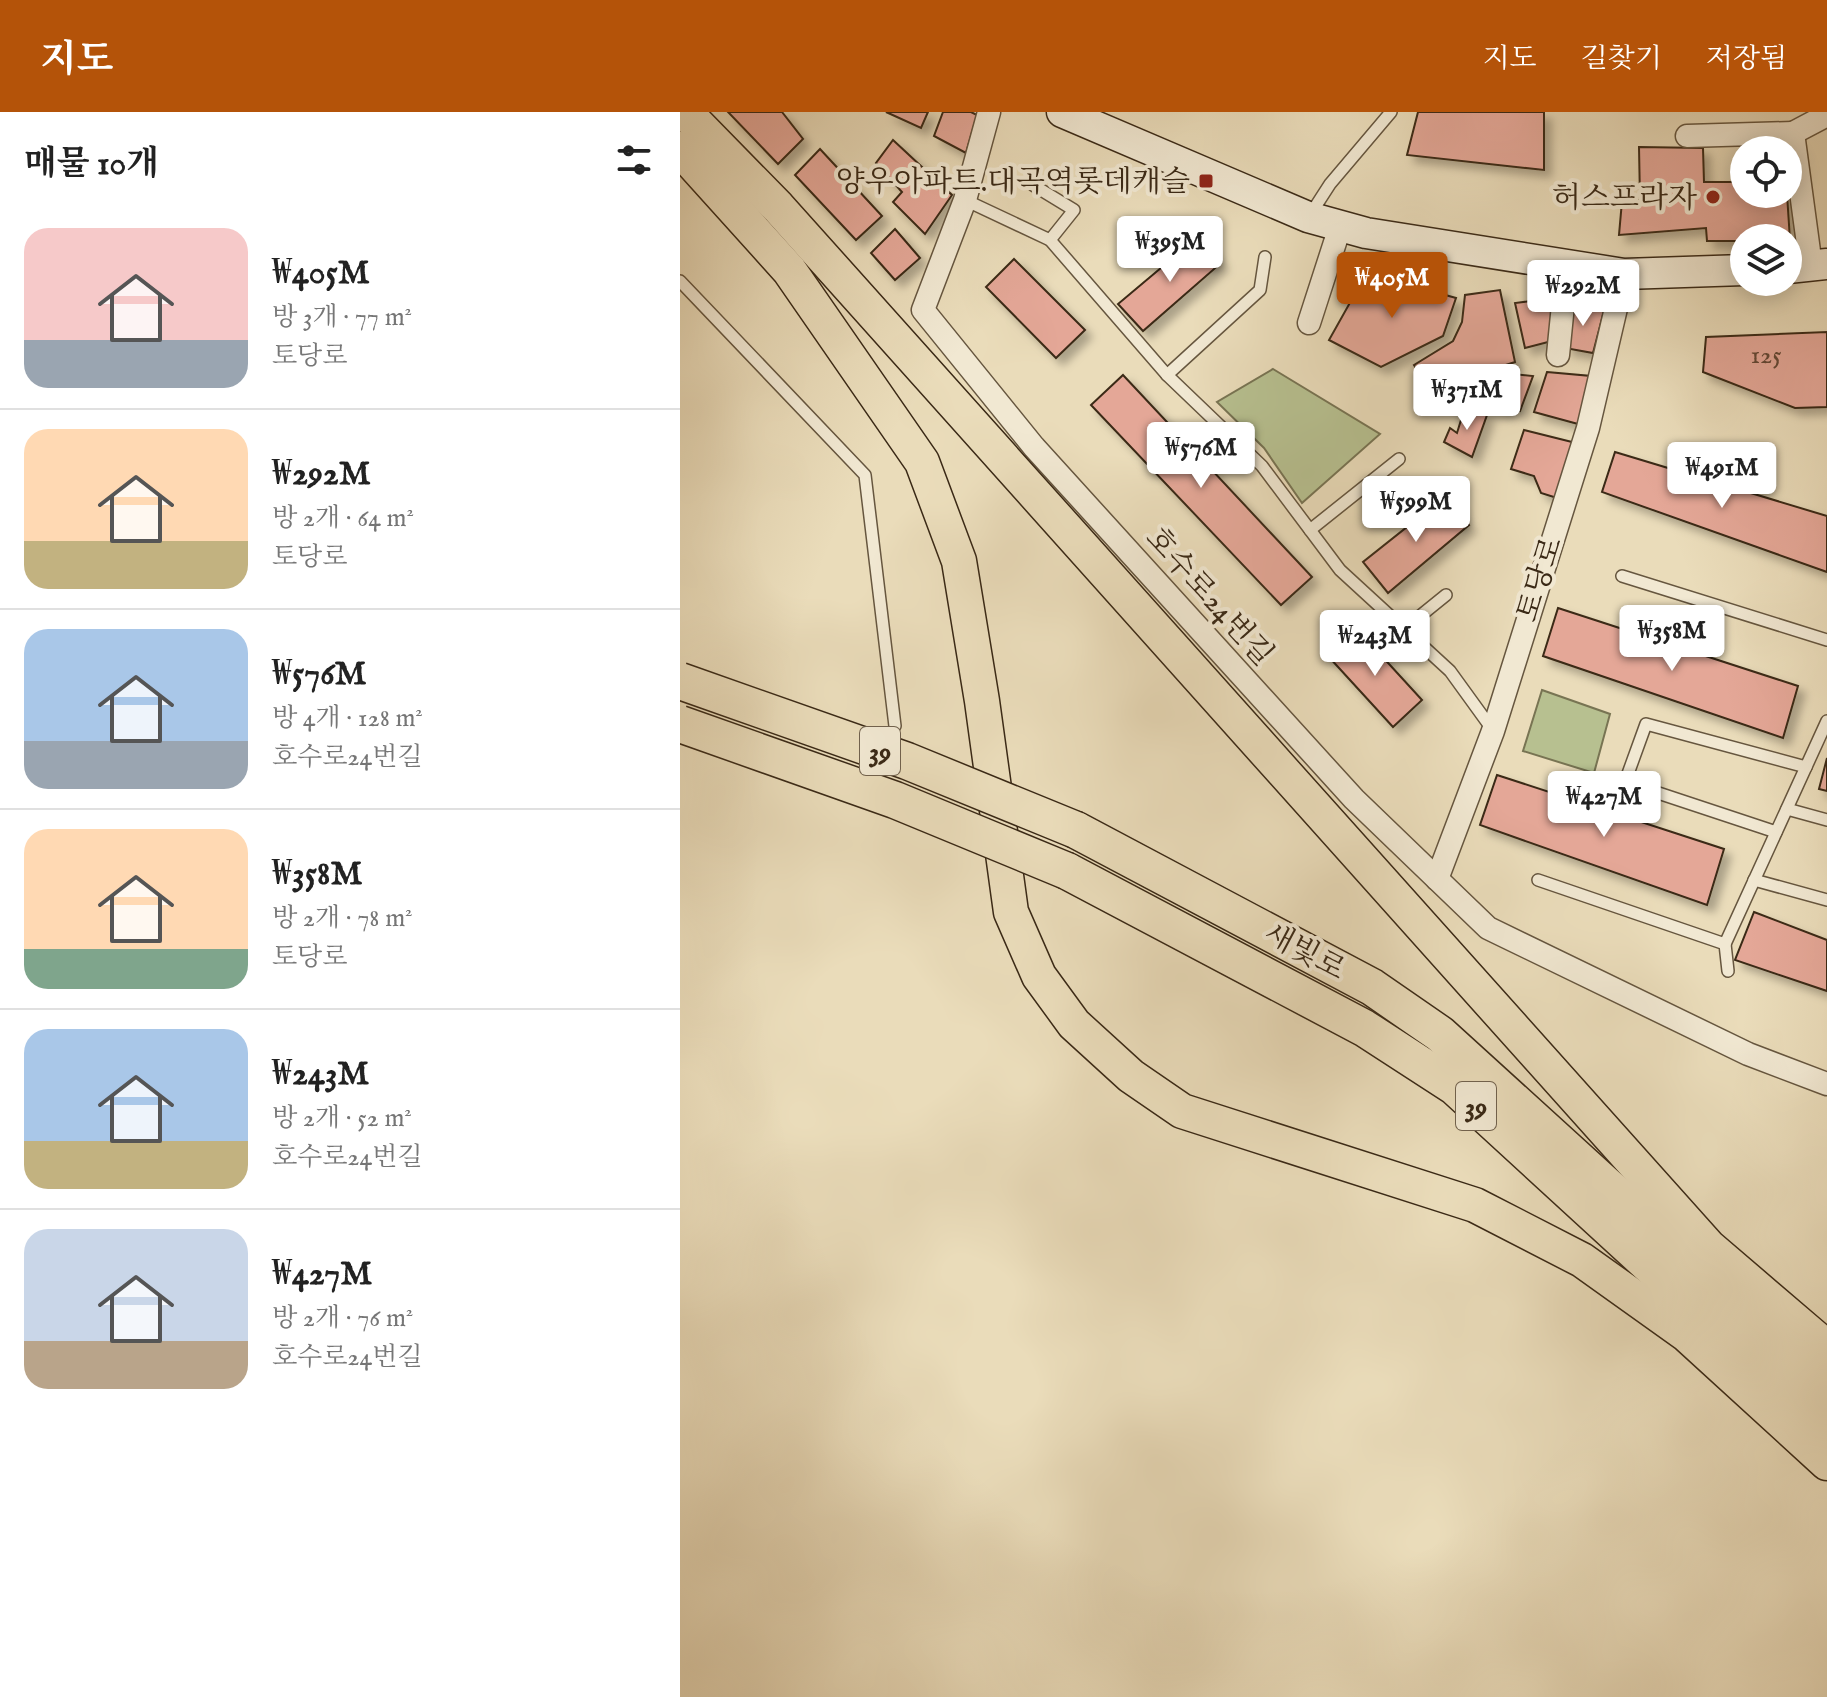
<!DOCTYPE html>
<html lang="ko">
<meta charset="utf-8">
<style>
:root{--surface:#fff;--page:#f2f2f2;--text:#222;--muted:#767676;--line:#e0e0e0;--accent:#b45309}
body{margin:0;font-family:"IM FELL English","Noto Serif KR",serif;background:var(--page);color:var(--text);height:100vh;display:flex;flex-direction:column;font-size:30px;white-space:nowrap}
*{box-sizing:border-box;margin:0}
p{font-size:26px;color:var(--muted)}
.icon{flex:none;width:44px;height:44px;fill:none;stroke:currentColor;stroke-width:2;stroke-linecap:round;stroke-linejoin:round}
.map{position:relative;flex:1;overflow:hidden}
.drawer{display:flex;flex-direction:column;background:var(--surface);width:680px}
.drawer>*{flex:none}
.buttons{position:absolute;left:1050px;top:24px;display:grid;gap:16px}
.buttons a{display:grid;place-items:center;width:72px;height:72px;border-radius:50%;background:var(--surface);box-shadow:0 4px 20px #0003;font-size:40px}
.price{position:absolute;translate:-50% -68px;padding:0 18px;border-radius:8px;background:#fff;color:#222;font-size:26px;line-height:52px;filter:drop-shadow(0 2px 4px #0008)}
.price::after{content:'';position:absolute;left:50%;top:48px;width:24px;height:18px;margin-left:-12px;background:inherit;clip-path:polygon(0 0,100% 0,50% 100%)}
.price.on{background:var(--accent);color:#fff}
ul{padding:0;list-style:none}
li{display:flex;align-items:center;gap:24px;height:200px;padding:0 24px}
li+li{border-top:2px solid var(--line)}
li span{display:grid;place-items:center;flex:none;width:224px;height:160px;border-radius:24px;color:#555}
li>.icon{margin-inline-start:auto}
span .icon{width:96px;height:96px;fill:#fffc;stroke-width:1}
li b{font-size:34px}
h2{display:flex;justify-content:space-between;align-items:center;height:96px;padding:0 24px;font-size:34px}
header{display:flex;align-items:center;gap:48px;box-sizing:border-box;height:112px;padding:0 40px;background:var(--accent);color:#fff}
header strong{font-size:38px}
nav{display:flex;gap:44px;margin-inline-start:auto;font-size:28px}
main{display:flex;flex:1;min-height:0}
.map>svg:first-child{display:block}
.green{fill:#b7c090;stroke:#787453;stroke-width:2}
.building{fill:#e4a797;stroke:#3a2916;stroke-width:2;filter:url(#shadow)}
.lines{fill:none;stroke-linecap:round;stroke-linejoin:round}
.service-casing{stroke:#66563f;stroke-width:14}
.minor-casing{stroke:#66563f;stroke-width:25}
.secondary-casing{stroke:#3a2916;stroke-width:33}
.primary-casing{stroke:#3a2916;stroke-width:37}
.trunk-casing{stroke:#3a2916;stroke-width:39}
.service{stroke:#f1e8d2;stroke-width:11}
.minor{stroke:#f1e8d2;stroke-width:22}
.secondary{stroke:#f1e8d2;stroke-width:30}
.primary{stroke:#eadcba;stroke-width:34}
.trunk{stroke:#eadcba;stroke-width:36}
.trunk-bridge-casing{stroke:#3a2916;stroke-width:39;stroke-linecap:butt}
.trunk-bridge{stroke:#eadcba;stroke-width:36}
.poi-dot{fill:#8f2418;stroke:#f1e8d2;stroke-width:3}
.labels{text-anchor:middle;stroke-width:8;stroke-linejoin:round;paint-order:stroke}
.number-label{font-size:26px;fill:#644836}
.shield{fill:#f1e8d2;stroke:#71624e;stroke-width:2}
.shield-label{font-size:28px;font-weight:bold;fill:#3a2916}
.poi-label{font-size:30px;fill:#3a2916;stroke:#f1e8d2;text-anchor:end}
.street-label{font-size:30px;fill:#3a2916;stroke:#f1e8d2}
</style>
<header>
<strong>지도</strong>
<nav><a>지도</a><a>길찾기</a><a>저장됨</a></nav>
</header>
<main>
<section class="drawer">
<h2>매물 10개<svg class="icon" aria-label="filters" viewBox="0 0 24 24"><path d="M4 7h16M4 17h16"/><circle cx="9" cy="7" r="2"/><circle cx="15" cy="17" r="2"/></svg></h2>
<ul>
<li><span style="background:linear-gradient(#f6c9c9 70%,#9aa5b1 0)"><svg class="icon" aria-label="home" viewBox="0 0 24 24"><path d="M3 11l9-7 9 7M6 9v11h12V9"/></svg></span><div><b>₩405M</b><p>방 3개 · 77 m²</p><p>토당로</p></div></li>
<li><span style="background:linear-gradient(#ffd9b3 70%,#c2b280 0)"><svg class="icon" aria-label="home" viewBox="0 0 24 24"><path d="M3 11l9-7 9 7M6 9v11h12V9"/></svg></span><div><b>₩292M</b><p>방 2개 · 64 m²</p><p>토당로</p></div></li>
<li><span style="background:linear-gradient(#a9c7e8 70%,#9aa5b1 0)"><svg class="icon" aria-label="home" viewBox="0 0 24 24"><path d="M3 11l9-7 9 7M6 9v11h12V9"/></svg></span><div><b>₩576M</b><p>방 4개 · 128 m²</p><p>호수로24번길</p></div></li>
<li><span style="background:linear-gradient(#ffd9b3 75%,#7fa58c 0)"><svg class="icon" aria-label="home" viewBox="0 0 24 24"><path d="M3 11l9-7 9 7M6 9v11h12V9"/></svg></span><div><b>₩358M</b><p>방 2개 · 78 m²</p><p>토당로</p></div></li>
<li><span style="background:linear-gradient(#a9c7e8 70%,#c2b280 0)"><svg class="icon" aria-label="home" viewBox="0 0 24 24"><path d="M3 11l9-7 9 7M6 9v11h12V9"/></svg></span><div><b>₩243M</b><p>방 2개 · 52 m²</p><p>호수로24번길</p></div></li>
<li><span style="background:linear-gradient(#c9d6e8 70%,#b9a48a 0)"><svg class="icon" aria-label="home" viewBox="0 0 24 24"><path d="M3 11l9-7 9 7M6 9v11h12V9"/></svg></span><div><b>₩427M</b><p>방 2개 · 76 m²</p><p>호수로24번길</p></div></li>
</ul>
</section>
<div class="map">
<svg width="1147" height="1585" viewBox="0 0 1147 1585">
<defs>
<filter id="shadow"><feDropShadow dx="7" dy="7" stdDeviation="4" flood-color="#0004"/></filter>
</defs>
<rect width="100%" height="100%" fill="#eadcba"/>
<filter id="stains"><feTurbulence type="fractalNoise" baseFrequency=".0025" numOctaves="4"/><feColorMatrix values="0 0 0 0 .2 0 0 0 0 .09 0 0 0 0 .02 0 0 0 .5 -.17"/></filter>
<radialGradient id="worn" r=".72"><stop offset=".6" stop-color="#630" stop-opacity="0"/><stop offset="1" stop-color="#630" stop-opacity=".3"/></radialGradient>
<g class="green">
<path d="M593,257L700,322L622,391L584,336L537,290Z"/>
<path d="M862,578L930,602L914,661L843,639Z"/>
</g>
<g class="building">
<path d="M48,0H102L123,27L98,52Z"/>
<path d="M206,0H248L241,16Z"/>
<path d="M263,0H291L297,3L286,41L254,24Z"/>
<path d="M738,0H864V58L727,43Z"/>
<path d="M213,28L272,83L245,122L213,90L222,80L196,51Z"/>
<path d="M959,35L1023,36L1024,70H1064V82H1107L1110,128L1064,126V129H1027L1026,116L939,123L942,89L960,88Z"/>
<path d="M140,37L202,104L176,128L115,63Z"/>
<path d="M215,117L240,146L215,168L191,141Z"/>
<path d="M519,124L541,151L463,219L438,192Z"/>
<path d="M334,147L405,218L376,246L306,175Z"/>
<path d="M697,164L776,186L763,224L701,255L649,228L681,171Z"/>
<path d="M820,178L835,250L792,264L755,286L734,253L773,229L782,210L785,183Z"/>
<path d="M875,186L872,229L845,236L835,191Z"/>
<path d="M889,193L924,199L913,241L885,236Z"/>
<path d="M1147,220V295L1115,296L1023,260L1026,225Z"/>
<path d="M867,260L911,264L898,312L854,300Z"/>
<path d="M833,262L853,264L840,299L802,290L805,277L819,279L823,270L830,271Z"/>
<path d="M443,263L632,465L601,493L411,293Z"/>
<path d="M785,295L807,303L792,345L764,330L770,316L777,321Z"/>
<path d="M844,318L892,330L877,386L861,381L854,364L831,357Z"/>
<path d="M935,340L1147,404V460L922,380Z"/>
<path d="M766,384L789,413L708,481L683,450Z"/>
<path d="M878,496L1118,574L1103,626L863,544Z"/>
<path d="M677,517L742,588L713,615L648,544Z"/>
<path d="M1147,646V679L1139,677Z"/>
<path d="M817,663L1044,737L1027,793L800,713Z"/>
<path d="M1074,800L1147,828V879L1055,848Z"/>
</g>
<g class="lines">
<defs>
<g id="service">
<path d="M353,73L394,98L370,128"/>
<path d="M285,88L370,128L487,263L582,354L660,458L770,559L812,617"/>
<path d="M630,103L650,72L711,0"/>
<path d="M0,169L185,363L215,614"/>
<path d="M487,263L580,178L585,145"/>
<path d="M630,418L719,347"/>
<path d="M942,464L1147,528"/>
<path d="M724,517L766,483"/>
<path d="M1107,697L1147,708"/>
<path d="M1096,720L945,670L966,612L1126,655"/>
<path d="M858,768L1045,832L1048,859"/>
<path d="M1074,768L1147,788"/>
<path d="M1045,832L1147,609"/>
</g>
<g id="minor">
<path d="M309,0L285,88L243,198L354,335L674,687L808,816L1068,942L1147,972"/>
<path d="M1113,21L1147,3"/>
<path d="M1007,24L1113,21L1131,154"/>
<path d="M629,211L660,115"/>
<path d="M878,243L887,153"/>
<path d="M757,767L813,619L908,316L944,162"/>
</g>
<g id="secondary">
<path d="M382,0L628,105L686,121L944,162L1064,158"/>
<path d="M1108,156L1147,152"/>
</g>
<g id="primary">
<path d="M5,0L98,95L1029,1135L1147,1236"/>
<path d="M0,37L109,158L242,350L279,449L302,589L331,800L359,864L394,912L451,964L502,999L795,1093L902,1148L1007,1223L1147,1351"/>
</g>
<g id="trunk">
<path d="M396,718L692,875L760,922L1147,1274"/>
<path d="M387,759L684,916L775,975L1052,1229L1147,1311"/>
</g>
</defs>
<use href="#service" class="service-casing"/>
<use href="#minor" class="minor-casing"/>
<use href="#secondary" class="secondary-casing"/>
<use href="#primary" class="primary-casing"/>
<use href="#trunk" class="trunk-casing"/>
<use href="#service" class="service"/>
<use href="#minor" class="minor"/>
<use href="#secondary" class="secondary"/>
<use href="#primary" class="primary"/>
<use href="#trunk" class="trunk"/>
<defs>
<g id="trunk-bridge">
<path d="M0,569L227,649L396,718"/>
<path d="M0,612L215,688L387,759"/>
</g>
</defs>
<use href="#trunk-bridge" class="trunk-bridge-casing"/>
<use href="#trunk-bridge" class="trunk-bridge"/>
</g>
<g class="poi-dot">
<rect x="518" y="61" width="16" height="16" rx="4"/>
<circle cx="1033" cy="85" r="8"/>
</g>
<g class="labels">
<g class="number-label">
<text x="1086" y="251">125</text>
</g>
<g class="shield">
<rect x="180" y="615" width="40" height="48" rx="6"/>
<rect x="776" y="970" width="40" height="48" rx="6"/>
</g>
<g class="shield-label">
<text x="200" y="649">39</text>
<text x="796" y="1004">39</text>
</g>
<g class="poi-label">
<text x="510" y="79">양우아파트.대곡역롯데캐슬</text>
<text x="1017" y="95">허스프라자</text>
</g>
<g class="street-label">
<text transform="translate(859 467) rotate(-72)" y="10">토당로</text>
<text transform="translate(530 484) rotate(48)" y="10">호수로24번길</text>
<text transform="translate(625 839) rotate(28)" y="10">새빛로</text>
</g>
</g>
<rect width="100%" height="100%" filter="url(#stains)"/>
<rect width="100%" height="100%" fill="url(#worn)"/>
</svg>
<div class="buttons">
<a><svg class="icon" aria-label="locate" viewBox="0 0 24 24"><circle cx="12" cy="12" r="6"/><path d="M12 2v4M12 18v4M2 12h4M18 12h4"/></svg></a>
<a><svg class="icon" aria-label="layers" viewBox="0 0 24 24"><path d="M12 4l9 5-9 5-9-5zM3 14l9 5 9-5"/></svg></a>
</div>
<b class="price" style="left:490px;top:172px">₩395M</b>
<b class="price on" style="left:712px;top:208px">₩405M</b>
<b class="price" style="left:903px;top:216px">₩292M</b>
<b class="price" style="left:787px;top:320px">₩371M</b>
<b class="price" style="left:521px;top:378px">₩576M</b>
<b class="price" style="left:1042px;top:398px">₩491M</b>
<b class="price" style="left:736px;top:432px">₩599M</b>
<b class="price" style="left:992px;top:561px">₩358M</b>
<b class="price" style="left:695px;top:566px">₩243M</b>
<b class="price" style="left:924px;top:727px">₩427M</b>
</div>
</main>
